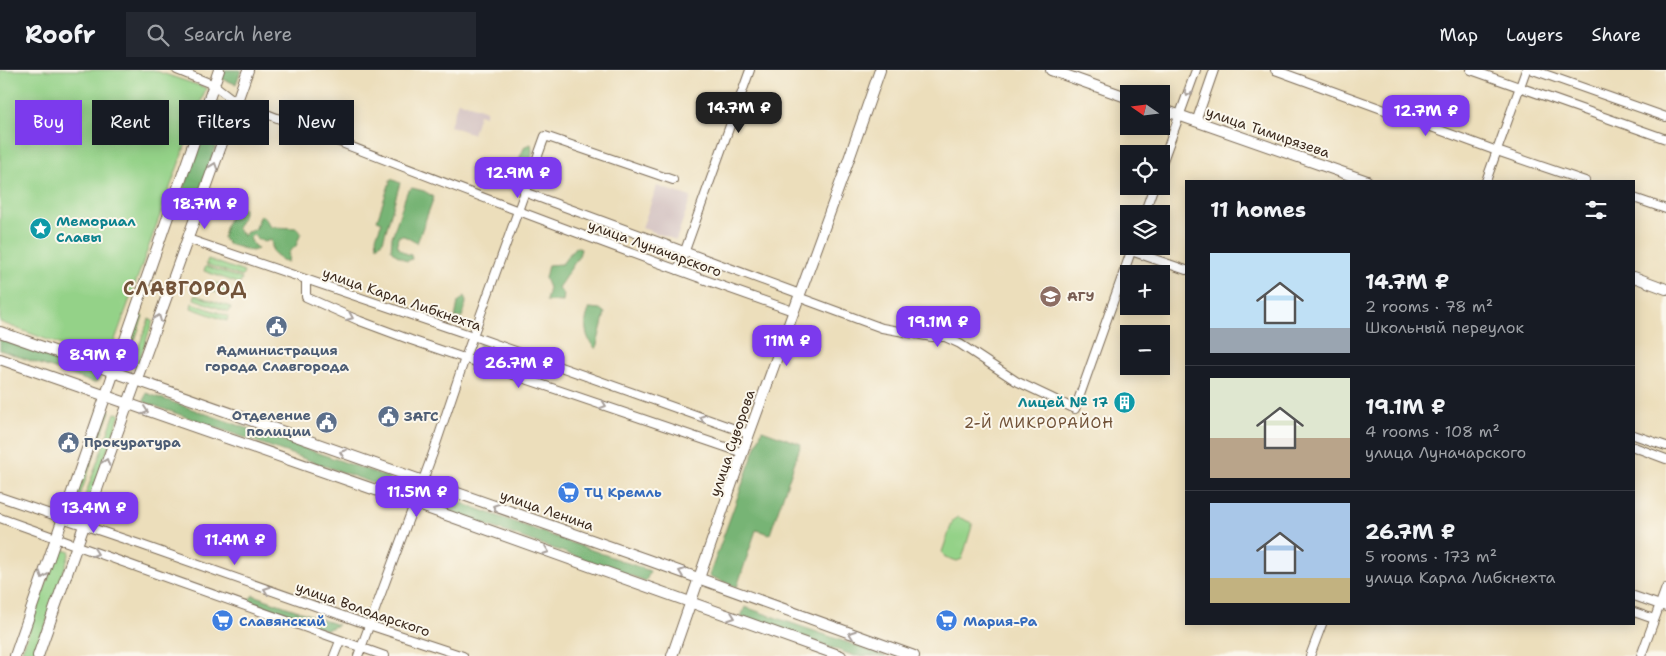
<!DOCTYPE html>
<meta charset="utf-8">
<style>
:root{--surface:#171b24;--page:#242831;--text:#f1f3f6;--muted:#9ea1a6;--line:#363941;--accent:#7c3aed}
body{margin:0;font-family:"Shantell Sans",sans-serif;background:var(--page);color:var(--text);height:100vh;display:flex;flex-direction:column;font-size:19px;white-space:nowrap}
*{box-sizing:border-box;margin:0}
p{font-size:16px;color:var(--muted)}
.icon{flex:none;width:28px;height:28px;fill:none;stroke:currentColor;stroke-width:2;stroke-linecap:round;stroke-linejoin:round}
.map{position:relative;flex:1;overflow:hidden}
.sheet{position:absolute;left:1185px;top:110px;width:450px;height:445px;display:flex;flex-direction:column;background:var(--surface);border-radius:0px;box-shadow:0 2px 12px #0003}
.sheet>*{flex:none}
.guide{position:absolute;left:15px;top:30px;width:475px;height:45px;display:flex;gap:10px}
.needle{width:32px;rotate:284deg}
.tools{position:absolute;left:1120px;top:15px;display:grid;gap:10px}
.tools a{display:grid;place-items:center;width:50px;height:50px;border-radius:0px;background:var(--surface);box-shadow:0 2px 12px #0003;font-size:25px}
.price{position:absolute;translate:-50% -42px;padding:0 11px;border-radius:10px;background:var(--accent);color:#fff;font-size:16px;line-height:32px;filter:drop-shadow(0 1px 2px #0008)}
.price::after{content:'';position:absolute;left:50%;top:30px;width:15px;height:11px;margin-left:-8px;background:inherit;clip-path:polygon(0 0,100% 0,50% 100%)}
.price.selected{background:#222;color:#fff}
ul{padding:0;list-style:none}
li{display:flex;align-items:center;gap:15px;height:125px;padding:0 25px}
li+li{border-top:1px solid var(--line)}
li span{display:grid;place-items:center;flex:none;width:140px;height:100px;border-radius:0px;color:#555}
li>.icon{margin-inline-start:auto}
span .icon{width:60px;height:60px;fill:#fffc;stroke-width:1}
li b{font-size:21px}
h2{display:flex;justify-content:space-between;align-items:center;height:60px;padding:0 25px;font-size:21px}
.tag{padding:0 18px;border-radius:0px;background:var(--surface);box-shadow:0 2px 12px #0003;font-size:18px;line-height:45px}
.tag.selected{background:var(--accent);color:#fff}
header{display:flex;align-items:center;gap:30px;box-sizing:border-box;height:70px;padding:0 25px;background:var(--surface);border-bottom:1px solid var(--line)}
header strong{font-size:24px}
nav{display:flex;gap:28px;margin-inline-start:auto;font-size:18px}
.search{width:350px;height:45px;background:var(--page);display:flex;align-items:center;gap:12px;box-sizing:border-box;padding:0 18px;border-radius:0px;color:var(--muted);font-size:19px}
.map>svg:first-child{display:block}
.industrial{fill:#d1bfbf}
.green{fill:#94d288;stroke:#687e53}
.forest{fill:#77b474;stroke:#596f49}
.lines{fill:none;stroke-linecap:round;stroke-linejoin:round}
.minor-casing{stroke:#796955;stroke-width:10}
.tertiary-casing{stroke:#796955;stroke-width:12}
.minor{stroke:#fff;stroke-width:8}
.tertiary{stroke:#fff;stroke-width:10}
.oneway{stroke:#a79f9a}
.labels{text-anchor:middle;stroke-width:4;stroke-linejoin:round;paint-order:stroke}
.street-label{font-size:14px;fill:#3b2a1e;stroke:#fbf7ec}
.culture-label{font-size:14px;font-weight:bold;fill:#0d838f;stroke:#fbf7ec;text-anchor:start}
.education-label{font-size:14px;font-weight:bold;fill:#785e54;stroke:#fbf7ec;text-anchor:start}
.service-label{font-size:14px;font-weight:bold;fill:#4e5e75;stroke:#fbf7ec;text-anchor:start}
.shop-label{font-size:14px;font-weight:bold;fill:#366cbe;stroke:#fbf7ec;text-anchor:start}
.neighbourhood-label{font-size:15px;letter-spacing:1px;fill:#725339;stroke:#fbf7ec}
.district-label{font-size:19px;font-weight:bold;letter-spacing:1px;fill:#725339;stroke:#fbf7ec}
</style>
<header>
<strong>Roofr</strong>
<div class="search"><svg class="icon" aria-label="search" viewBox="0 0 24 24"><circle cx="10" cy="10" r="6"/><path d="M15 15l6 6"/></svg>Search here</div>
<nav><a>Map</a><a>Layers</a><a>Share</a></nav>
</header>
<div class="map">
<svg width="1666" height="586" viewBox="0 0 1666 586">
<rect width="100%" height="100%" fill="#fbf7ec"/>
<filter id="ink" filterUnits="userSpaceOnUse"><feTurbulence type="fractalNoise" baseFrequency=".02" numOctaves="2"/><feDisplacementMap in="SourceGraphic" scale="10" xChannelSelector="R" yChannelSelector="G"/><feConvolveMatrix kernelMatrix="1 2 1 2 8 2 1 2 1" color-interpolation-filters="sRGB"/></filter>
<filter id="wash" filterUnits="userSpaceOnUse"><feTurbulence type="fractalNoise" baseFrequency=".0096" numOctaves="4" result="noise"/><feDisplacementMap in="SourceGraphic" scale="20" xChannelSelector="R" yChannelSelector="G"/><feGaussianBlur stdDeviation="1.12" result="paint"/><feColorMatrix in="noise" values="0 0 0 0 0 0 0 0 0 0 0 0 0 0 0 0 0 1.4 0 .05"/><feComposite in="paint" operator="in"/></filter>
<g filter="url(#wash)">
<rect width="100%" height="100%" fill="#ecdebb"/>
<g class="industrial">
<path d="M458,31L487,41L485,46L479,44L473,64L450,56Z"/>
<path d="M657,116L691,127L676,170L642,158Z"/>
</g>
<g class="green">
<path d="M0,0H153L206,18L107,292L0,252Z"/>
<path d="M208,189L244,202L242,207L206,194Z"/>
<path d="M206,196L242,209L240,214L204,201Z"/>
<path d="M215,213L228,217L226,225L212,221Z"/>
<path d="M195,225L231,237L229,242L194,229Z"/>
<path d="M192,233L228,246L227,251L191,238Z"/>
<path d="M139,245L143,246L127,294L123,291Z"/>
<path d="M149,249L153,251L137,296L132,295Z"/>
<path d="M106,338L110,341L73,445L69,435Z"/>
<path d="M115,343L120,344L83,449L77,448Z"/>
<path d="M958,447L972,453V456L962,489L957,491L945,487L942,482L953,450Z"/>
<path d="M59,478L70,482L35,586H25L21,584Z"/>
</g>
<g class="forest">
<path d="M225,0H241L236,14L222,9Z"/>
<path d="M214,31L230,37L198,126L183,121Z"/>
<path d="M531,74C535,88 526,105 519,116L514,114C513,101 520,87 525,76Z"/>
<path d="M391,109L400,113L383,171L377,176L376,167L382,152L377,150Z"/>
<path d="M412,118L424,121L434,127L417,173L404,166H399C394,175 401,183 411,185L412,189L407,191L395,184L391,180L392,167L407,122Z"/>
<path d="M237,138L244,139L243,147L237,158L244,166L247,162L256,159L258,150L261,145L265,148L271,157L297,158L301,163L296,176L289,182L288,192L282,190L273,182L271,170L264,172L256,168L253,164L250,168L253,174L258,179L252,181L228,174L223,168C225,155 228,148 237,138Z"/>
<path d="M575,177L581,179L579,186L558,218L564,224L563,232L546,231L549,218L545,208L548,195L562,194Z"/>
<path d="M465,226L466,233L462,247L455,248L458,232Z"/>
<path d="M590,238L600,239L605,243L596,279C584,268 583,251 590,238Z"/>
<path d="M0,269L97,303L100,309L94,313L0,280Z"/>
<path d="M479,274L529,291L531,297L525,303L497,293L494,286L480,280Z"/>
<path d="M146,323L390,408L387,418L144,332Z"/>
<path d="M762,360L801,374L770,464L756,460L737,517L709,506Z"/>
<path d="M398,412L413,417L409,426L395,420Z"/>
<path d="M428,421L650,501L646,511L423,433Z"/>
<path d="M253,525L338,555L326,560L247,532Z"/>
<path d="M745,537L886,586H855L741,547Z"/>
</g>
</g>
<g filter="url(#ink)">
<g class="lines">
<defs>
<g id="minor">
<path d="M177,0L214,15L236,32C421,104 606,176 793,241"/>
<path d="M1275,0L1497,81L1585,111"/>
<path d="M1471,0L1666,69"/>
<path d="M1533,0L1666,47"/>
<path d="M1196,52L1214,0"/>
<path d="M1161,96L1196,0"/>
<path d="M1486,111L1526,0"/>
<path d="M524,122L800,224"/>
<path d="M1634,128L1666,139"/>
<path d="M1144,144L1154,116"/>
<path d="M188,169L473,266L749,364"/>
<path d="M1131,181L1186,200"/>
<path d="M678,200L750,0"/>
<path d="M306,210V227L360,251L411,270L743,383"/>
<path d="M798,227L882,258L932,267H945L960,274L1016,311L1075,339L1133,176"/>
<path d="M1634,365L1666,376"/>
<path d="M1634,377L1666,389"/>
<path d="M0,427L139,474L369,555L463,586"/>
<path d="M0,448L385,586"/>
<path d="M1634,526L1666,537"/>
<path d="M1634,542L1654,549"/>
<path d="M334,586L340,571"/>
<path d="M358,586L433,383L465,288L545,66L673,110"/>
<path d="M1310,586L1322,554"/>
<path d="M1641,586L1666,518"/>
</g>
<g id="tertiary">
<path d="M1051,0L1129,28"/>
<path d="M1161,39L1367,111"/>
<path d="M1634,207L1666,219"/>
<path d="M0,262L648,490L914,586"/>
<path d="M0,289L413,433L841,586"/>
<path d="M15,586L219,0"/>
<path d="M38,586C106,390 179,196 248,0"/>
<path d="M672,586L749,364L843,106L880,0"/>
</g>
</defs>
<use href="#minor" class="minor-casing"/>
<use href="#tertiary" class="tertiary-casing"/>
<use href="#minor" class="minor"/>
<use href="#tertiary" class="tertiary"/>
</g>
<defs><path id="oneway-chevron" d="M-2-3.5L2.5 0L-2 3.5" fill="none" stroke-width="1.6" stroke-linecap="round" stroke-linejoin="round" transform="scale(1.25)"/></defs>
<g class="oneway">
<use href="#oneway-chevron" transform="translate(1188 23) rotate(110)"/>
<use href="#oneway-chevron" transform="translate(214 96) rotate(-71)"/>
<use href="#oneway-chevron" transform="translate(350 247) rotate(23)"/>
<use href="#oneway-chevron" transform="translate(158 248) rotate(-69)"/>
<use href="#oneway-chevron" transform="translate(603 335) rotate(19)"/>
<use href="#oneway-chevron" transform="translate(145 341) rotate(19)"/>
<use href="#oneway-chevron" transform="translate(703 348) rotate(-161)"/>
<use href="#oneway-chevron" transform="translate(343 383) rotate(-160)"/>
<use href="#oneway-chevron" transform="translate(106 392) rotate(-71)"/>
<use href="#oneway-chevron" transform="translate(496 437) rotate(-161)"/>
<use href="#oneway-chevron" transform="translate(546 481) rotate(20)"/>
<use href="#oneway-chevron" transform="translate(95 483) rotate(19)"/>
<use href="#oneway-chevron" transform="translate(682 502) rotate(-160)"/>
<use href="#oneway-chevron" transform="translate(43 505) rotate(109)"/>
<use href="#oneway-chevron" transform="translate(267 520) rotate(-160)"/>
<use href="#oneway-chevron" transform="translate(732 547) rotate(20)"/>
<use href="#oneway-chevron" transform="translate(852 564) rotate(-160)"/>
</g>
</g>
<defs>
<symbol id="sight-disc" viewBox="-11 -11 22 22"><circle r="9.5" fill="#0f9aa8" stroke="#fbf7ec"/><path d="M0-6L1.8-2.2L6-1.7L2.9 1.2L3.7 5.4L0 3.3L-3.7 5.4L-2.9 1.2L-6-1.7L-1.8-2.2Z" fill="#fff"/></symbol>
<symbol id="university-disc" viewBox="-11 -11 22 22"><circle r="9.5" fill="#8d6e63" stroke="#fbf7ec"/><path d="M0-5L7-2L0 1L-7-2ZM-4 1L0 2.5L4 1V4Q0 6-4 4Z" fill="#fff"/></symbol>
<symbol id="civic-disc" viewBox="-11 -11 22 22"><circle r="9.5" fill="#5c6f8a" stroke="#fbf7ec"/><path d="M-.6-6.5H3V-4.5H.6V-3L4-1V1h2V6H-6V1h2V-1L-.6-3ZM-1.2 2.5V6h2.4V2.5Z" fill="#fff"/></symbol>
<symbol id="building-disc" viewBox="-11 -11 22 22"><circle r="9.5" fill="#0f9aa8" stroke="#fbf7ec"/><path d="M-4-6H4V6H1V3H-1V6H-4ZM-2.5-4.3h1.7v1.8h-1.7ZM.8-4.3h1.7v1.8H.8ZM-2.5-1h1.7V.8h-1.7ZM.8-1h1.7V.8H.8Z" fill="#fff"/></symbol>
<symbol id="supermarket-disc" viewBox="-11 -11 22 22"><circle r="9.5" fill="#3f7fe0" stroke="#fbf7ec"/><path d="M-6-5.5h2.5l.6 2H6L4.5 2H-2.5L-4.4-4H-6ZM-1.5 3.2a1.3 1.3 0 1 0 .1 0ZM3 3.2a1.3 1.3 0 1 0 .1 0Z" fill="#fff"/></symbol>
</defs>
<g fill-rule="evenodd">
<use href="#sight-disc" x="28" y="146" width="25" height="25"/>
<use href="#university-disc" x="1038" y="214" width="25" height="25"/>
<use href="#civic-disc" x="264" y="244" width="25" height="25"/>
<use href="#building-disc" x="1112" y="320" width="25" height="25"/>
<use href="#civic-disc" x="376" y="334" width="25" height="25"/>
<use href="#civic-disc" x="314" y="340" width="25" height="25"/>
<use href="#civic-disc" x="56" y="360" width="25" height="25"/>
<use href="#supermarket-disc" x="556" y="410" width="25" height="25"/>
<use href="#supermarket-disc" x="210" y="538" width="25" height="25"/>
<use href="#supermarket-disc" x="934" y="538" width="25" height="25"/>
</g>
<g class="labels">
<g class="street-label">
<text transform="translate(1268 62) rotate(19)" y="5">улица Тимирязева</text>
<text transform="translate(655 178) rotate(20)" y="5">улица Луначарского</text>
<text transform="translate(402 229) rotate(19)" y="5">улица Карла Либкнехта</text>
<text transform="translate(732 373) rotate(-71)" y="5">улица Суворова</text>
<text transform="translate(547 440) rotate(19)" y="5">улица Ленина</text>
<text transform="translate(363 539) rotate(19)" y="5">улица Володарского</text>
</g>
<g class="culture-label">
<text x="56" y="156">Мемориал<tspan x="56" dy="16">Славы</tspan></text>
<text x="1108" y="337" text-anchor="end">Лицей № 17</text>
</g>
<g class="education-label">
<text x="1067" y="231">АГУ</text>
</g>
<g class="service-label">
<text x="277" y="285" text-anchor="middle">Администрация<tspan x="277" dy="16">города Славгорода</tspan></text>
<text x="311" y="350" text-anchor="end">Отделение<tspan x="311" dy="16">полиции</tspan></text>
<text x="404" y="351">ЗАГС</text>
<text x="84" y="377">Прокуратура</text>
</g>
<g class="shop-label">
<text x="584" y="427">ТЦ Кремль</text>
<text x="239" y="556">Славянский</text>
<text x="963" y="556">Мария-Ра</text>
</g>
<g class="neighbourhood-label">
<text x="1039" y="358">2-Й МИКРОРАЙОН</text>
</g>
<g class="district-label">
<text x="185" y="225">СЛАВГОРОД</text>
</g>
</g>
</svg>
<div class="tools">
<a><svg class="needle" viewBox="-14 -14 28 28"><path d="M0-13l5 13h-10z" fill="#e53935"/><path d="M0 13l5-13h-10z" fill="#9ea1a6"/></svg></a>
<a><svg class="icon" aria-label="locate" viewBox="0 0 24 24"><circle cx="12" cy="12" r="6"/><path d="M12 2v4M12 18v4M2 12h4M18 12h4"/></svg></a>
<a><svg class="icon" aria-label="layers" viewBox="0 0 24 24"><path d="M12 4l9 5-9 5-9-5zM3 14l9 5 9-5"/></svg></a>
<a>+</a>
<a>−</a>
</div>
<b class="price selected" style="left:739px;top:64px">14.7M ₽</b>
<b class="price" style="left:1426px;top:67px">12.7M ₽</b>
<b class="price" style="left:518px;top:129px">12.9M ₽</b>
<b class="price" style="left:205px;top:160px">18.7M ₽</b>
<b class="price" style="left:938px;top:278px">19.1M ₽</b>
<b class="price" style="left:787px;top:297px">11M ₽</b>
<b class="price" style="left:98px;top:311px">8.9M ₽</b>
<b class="price" style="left:519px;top:319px">26.7M ₽</b>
<b class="price" style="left:417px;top:448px">11.5M ₽</b>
<b class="price" style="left:94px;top:464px">13.4M ₽</b>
<b class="price" style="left:235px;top:496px">11.4M ₽</b>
<div class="guide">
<a class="tag selected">Buy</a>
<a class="tag">Rent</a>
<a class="tag">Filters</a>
<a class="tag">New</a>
</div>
<section class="sheet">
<h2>11 homes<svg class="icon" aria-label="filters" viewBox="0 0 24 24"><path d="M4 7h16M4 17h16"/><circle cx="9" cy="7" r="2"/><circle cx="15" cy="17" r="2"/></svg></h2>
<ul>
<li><span style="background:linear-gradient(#bfe0f5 75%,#9aa5b1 0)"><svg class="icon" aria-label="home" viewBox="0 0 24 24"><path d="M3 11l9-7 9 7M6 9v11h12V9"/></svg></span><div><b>14.7M ₽</b><p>2 rooms · 78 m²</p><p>Школьный переулок</p></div></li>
<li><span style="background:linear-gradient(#dfe7d0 60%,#b9a48a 0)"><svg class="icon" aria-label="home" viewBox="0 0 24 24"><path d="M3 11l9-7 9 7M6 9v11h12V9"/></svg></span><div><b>19.1M ₽</b><p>4 rooms · 108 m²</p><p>улица Луначарского</p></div></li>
<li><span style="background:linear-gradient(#a9c7e8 75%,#c2b280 0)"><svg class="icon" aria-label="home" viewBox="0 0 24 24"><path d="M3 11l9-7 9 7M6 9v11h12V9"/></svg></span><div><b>26.7M ₽</b><p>5 rooms · 173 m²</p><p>улица Карла Либкнехта</p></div></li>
</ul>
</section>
</div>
